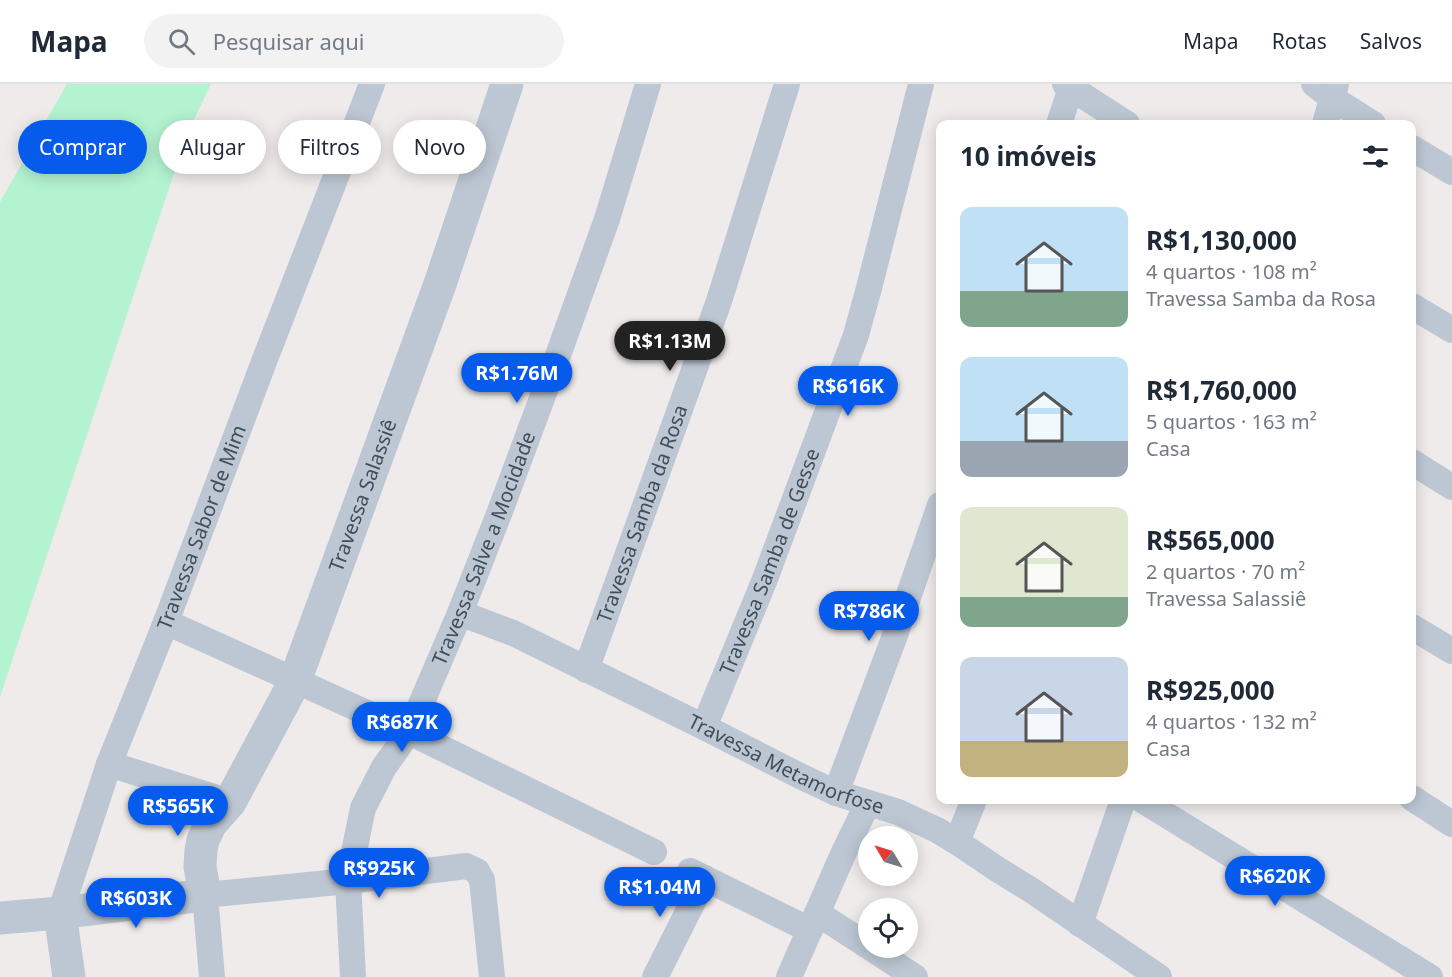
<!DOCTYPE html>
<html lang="pt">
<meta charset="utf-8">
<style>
:root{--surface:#fff;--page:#f2f2f3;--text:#1f2937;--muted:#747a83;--line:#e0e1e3;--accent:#065bed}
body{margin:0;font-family:"Noto Sans",sans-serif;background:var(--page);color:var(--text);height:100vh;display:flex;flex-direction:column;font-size:22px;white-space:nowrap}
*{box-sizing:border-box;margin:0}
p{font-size:20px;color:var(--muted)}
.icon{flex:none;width:33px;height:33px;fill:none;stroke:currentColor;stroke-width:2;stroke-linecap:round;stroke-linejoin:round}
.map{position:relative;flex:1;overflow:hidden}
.panel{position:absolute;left:936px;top:36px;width:480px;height:684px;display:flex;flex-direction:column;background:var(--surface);border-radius:12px;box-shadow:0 3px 15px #0003}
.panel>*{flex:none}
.guide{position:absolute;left:18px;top:36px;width:570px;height:54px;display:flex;gap:12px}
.needle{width:39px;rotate:308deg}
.buttons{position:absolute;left:858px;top:742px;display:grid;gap:12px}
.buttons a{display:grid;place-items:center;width:60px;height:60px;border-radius:50%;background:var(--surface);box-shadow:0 3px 15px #0003;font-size:30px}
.price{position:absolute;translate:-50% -51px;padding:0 14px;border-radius:21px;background:var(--accent);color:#fff;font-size:20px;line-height:39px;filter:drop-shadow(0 2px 3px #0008)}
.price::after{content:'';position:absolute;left:50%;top:36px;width:18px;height:14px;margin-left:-9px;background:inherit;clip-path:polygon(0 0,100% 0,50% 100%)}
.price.active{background:#222;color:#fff}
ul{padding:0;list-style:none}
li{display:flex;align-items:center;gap:18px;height:150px;padding:0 24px}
li span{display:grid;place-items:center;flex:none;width:168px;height:120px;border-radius:12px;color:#555}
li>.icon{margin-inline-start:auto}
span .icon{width:72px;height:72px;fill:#fffc;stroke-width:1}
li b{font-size:26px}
h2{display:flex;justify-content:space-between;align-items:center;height:72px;padding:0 24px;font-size:26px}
.tag{padding:0 21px;border-radius:27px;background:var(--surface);box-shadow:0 3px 15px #0003;font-size:21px;line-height:54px}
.tag.active{background:var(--accent);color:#fff}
header{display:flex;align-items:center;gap:36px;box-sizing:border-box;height:84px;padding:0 30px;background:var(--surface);border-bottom:2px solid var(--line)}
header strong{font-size:28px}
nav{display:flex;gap:33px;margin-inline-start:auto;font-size:21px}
.search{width:420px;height:54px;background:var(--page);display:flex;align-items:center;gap:15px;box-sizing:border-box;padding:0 21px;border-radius:33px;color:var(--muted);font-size:22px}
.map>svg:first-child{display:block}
.green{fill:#b3f3d0}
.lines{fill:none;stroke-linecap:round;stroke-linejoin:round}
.minor{stroke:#bcc7d3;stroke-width:26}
.tertiary{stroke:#bcc7d3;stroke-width:33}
.labels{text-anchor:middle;stroke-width:5;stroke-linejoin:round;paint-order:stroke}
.street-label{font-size:20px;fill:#424d5a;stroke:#fff}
</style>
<header>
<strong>Mapa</strong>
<div class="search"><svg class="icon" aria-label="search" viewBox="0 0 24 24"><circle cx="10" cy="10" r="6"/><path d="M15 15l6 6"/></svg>Pesquisar aqui</div>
<nav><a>Mapa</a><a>Rotas</a><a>Salvos</a></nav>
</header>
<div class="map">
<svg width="1452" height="893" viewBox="0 0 1452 893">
<rect width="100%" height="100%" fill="#efebeb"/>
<path class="green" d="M67,0H211L187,50L0,613V118Z"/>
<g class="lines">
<g class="minor">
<path d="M1065,0L1127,40"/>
<path d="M1314,0L1332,14L1373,40"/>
<path d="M1059,40L1071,4"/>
<path d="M1325,40L1336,0"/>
<path d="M1412,64L1452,88"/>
<path d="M1412,222L1452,246"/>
<path d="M1412,378L1452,403"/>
<path id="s1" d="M460,529L513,549L704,643L798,691L836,709L898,728L937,746L957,758L997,785L1031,806L1159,893"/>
<path d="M166,538L409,648L654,768"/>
<path d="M1412,543L1452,567"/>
<path id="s2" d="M586,586L719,217L787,0"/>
<path id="s3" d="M704,643L765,495L856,251L869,204L921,0"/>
<path d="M109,680L230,718"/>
<path d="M836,709L894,554L940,421"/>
<path d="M1412,714L1452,740"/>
<path d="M1142,716L1430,893"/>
<path d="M957,758L974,716"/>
<path d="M690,787L810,846"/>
<path id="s4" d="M60,829L109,680L166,538L265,275L372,0"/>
<path d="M817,829L868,862"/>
<path d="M1080,840L1123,716"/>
<path d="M871,864L915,893"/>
<path d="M212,893L205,811L348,797L466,782L477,787L482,796L492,893"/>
<path id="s5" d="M353,893L348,797L363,724L384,683L409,648L460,529L499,430L561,263L607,135L648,0"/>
<path d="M655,893L705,794"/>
<path d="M789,893L844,768L868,719"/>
</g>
<g class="tertiary">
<path d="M60,829L69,893"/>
<path id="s6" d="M0,834L60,829L205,811L200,783L201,766L203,756L210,741L230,718L295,597L440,200L507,0"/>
</g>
</g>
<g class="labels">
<g class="street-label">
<text dy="7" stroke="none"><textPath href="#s6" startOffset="644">Travessa Salassiê</textPath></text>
<text dy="7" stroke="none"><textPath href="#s2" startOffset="166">Travessa Samba da Rosa</textPath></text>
<text dy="7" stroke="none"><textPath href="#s4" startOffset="411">Travessa Sabor de Mim</textPath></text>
<text dy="7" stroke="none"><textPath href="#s5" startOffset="458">Travessa Salve a Mocidade</textPath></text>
<text dy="7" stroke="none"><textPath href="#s3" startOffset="178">Travessa Samba de Gesse</textPath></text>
<text dy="7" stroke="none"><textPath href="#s1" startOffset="360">Travessa Metamorfose</textPath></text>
</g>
</g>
</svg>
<div class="buttons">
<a><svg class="needle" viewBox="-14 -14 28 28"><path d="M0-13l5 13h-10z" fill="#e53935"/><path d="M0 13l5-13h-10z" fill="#747a83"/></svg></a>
<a><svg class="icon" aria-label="locate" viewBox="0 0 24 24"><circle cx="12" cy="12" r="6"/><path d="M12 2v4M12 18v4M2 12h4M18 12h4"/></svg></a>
</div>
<b class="price active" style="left:670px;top:288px">R$1.13M</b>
<b class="price" style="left:517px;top:320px">R$1.76M</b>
<b class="price" style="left:848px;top:333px">R$616K</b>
<b class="price" style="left:869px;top:558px">R$786K</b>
<b class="price" style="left:402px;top:669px">R$687K</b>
<b class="price" style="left:178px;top:753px">R$565K</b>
<b class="price" style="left:379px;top:815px">R$925K</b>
<b class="price" style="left:1275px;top:823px">R$620K</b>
<b class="price" style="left:660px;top:834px">R$1.04M</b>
<b class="price" style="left:136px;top:845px">R$603K</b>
<div class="guide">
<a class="tag active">Comprar</a>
<a class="tag">Alugar</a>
<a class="tag">Filtros</a>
<a class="tag">Novo</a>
</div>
<section class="panel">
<h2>10 imóveis<svg class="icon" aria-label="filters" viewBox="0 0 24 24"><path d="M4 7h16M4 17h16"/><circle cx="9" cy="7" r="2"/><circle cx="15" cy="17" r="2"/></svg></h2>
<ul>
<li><span style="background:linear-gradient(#bfe0f5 70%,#7fa58c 0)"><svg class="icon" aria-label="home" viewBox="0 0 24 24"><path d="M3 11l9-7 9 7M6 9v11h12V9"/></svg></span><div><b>R$1,130,000</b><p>4 quartos · 108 m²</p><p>Travessa Samba da Rosa</p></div></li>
<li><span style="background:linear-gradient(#bfe0f5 70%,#9aa5b1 0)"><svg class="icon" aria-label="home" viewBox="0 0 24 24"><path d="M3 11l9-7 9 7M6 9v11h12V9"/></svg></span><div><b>R$1,760,000</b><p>5 quartos · 163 m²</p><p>Casa</p></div></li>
<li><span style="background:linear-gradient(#dfe7d0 75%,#7fa58c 0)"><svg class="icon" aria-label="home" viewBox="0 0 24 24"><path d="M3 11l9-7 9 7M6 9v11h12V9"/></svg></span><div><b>R$565,000</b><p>2 quartos · 70 m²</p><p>Travessa Salassiê</p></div></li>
<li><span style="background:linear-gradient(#c9d6e8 70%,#c2b280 0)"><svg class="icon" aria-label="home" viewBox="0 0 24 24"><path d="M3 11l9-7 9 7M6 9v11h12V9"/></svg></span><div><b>R$925,000</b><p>4 quartos · 132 m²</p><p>Casa</p></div></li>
</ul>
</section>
</div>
